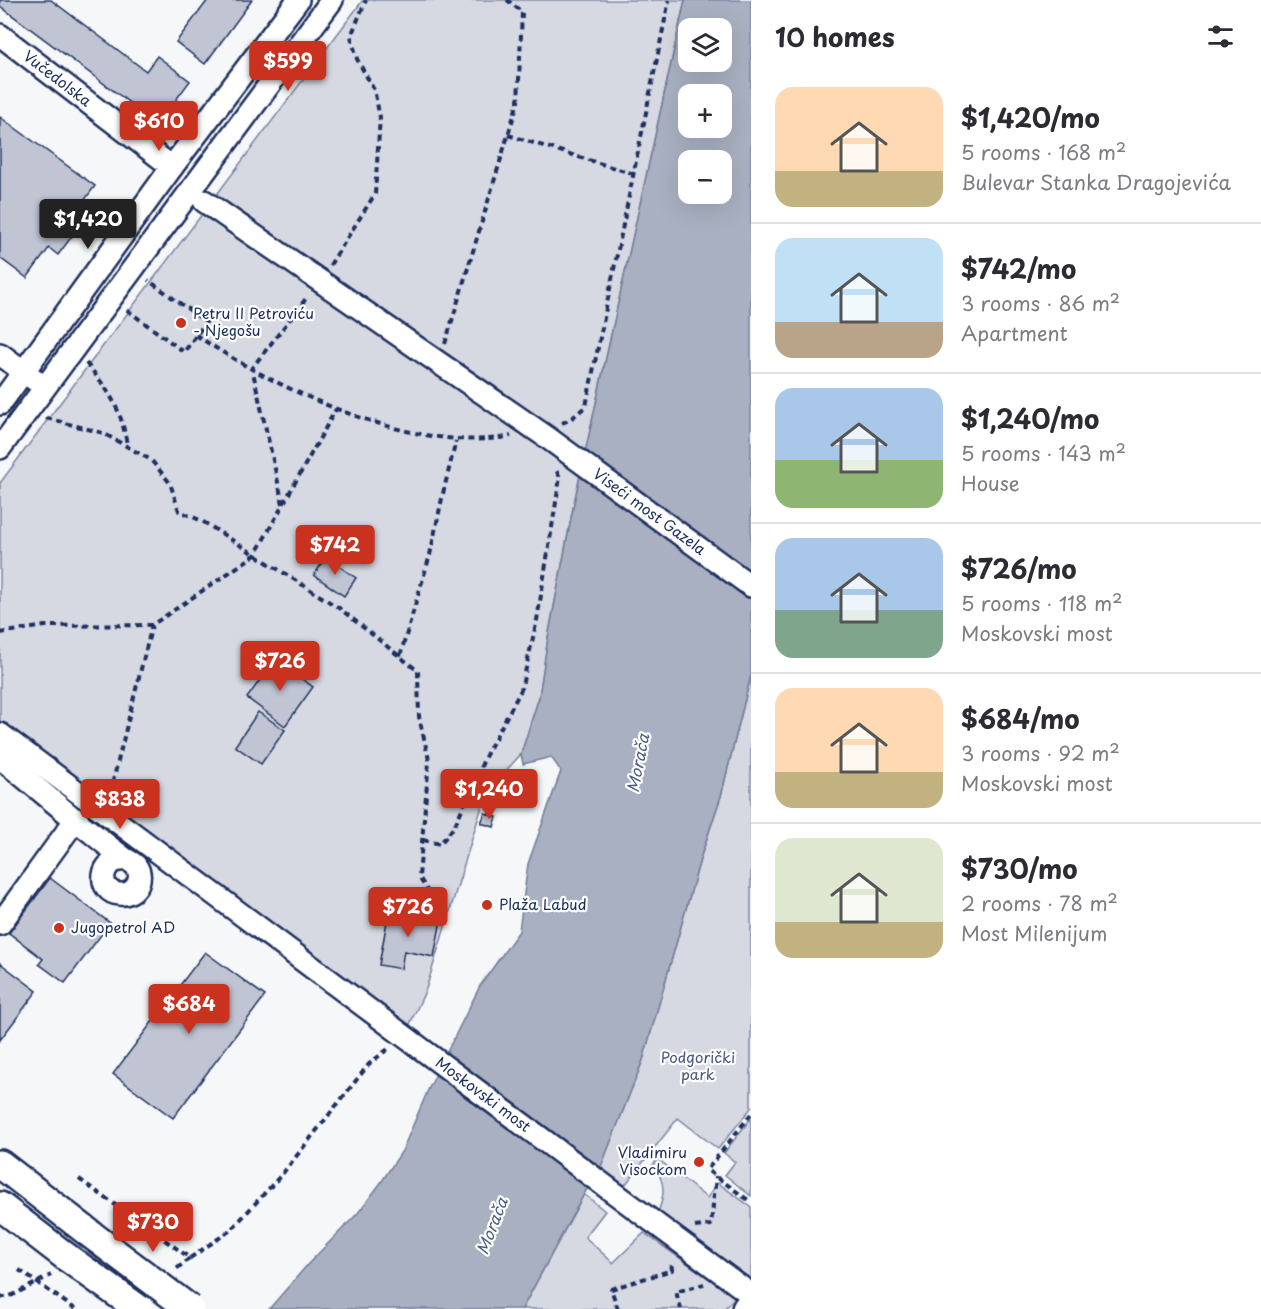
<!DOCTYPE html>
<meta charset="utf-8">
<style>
:root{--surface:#fff;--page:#f2f2f3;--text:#2b2b33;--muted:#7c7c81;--line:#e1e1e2;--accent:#c8321e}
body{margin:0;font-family:"Playpen Sans",sans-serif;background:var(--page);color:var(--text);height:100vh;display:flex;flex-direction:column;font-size:22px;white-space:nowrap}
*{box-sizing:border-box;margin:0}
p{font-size:20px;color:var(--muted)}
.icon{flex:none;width:33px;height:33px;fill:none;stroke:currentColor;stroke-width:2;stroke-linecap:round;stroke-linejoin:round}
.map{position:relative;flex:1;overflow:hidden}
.drawer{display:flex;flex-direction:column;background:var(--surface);width:510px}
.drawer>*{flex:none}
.fabs{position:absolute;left:678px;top:18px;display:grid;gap:12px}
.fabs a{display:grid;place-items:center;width:54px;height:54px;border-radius:12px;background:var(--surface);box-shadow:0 6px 24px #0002;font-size:30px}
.price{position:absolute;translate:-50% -51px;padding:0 14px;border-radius:6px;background:var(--accent);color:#fff;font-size:20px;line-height:39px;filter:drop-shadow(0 2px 3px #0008)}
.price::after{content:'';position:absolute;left:50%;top:36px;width:18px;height:14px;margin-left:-9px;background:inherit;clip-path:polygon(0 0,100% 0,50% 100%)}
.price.active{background:#222;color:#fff}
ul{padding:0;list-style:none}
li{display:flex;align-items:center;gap:18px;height:150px;padding:0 24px}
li+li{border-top:2px solid var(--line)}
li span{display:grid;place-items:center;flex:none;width:168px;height:120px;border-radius:18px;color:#555}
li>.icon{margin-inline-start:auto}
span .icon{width:72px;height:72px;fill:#fffc;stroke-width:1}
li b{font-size:26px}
h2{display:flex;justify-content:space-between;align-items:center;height:72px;padding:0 24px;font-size:26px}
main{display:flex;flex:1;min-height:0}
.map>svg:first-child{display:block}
.green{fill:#d6d9e2;stroke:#7884a0;stroke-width:1.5}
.water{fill:#a9b0c1;stroke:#707c99;stroke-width:1.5;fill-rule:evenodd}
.building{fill:#c0c4d3;stroke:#1b2f5e;stroke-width:1.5}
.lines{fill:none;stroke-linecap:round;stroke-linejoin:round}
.minor-casing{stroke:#1b2f5e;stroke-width:26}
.major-casing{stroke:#1b2f5e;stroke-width:32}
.path{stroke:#1b2f5e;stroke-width:4;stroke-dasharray:6 4.5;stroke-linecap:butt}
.minor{stroke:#fff;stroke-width:21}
.major{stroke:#fff;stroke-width:27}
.minor-bridge-casing{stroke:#1b2f5e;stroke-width:26;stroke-linecap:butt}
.major-bridge-casing{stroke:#1b2f5e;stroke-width:32;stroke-linecap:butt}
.minor-bridge{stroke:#fff;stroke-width:21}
.major-bridge{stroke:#fff;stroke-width:27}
.poi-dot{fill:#c8321e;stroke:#fff;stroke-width:2}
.labels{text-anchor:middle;stroke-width:4.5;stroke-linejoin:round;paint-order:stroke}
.street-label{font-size:15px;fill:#1b2f5e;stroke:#fff}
.poi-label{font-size:15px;fill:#1b2f5e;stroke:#fff;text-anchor:start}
.park-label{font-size:15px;fill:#4a5a7f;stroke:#fff}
.water-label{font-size:16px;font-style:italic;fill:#4d5c81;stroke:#fff}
</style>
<main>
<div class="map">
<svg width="751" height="1309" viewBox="0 0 751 1309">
<rect width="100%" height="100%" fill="#f6f7f9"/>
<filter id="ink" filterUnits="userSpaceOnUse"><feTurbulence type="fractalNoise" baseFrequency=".0167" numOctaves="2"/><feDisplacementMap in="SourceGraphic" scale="12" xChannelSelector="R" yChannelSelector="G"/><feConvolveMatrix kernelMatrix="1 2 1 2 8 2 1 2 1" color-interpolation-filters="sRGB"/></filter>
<g filter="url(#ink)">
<g class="green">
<path d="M363,0H685L574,503L548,638L539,697L521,754L486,793L426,989L409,1026L0,727V483Z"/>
<path d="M751,675V1108L718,1149L678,1118L622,1189L600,1169L643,1060L701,856L721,796Z"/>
<path d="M751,1118V1196L725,1175L735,1162L724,1153Z"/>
<path d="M658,1159L707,1198L718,1183L751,1207V1279L744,1288L656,1217C664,1199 668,1181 652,1166Z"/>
<path d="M584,1194L605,1211L585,1237L613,1263L644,1233L735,1297L724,1309H522Z"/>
</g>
<path class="water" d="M685,0H751V675L721,796L701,856L643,1060L600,1169L584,1194L522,1309H269L309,1263L358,1213L380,1184L402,1151L428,1090L480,986L519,931L528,864L561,771L551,757L523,764L521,754L539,697L548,638L574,503ZM688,28H722V62H688ZM688,94H722V128H688ZM688,160H722V194H688Z"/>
<g class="building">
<path d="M0,0H51L146,71L157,56L190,81L158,124L0,6Z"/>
<path d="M208,0H252L205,64L176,42Z"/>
<path d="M0,117L95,186L75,213L84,220L58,255L49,248L27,278L0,258Z"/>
<path d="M326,557L356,578L344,596L314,575Z"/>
<path d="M275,659L313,687L285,726L247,698Z"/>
<path d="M258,712L285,730L261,764L235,746Z"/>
<path d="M485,813L497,817L494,827L481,823Z"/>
<path d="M50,878L110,923L65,983L39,964L43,959L9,933Z"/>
<path d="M389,910L441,920L434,957L404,951L401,969L379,965Z"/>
<path d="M205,952L265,996L173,1118L113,1074Z"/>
<path d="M0,963L37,991L0,1040Z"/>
</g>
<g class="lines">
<defs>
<g id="minor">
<path id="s1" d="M0,35L172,167"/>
<path id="s2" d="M204,201L548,438L751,586"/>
<path d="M0,354L35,380"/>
<path d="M0,404L172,167L298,0"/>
<path d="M0,448L332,0"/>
<path d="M0,734L313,968"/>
<path d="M0,758C31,782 61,809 92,833C103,842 113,850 124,858C128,861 133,862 136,866C145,878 135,896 120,894C96,893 99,857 126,860"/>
<path d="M0,924L76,819"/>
<path d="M652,1221L745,1290"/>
</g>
<g id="major">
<path d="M0,1164L89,1233"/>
<path d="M0,1206L69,1259"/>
<path d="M746,1309L751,1302"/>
</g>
</defs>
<use href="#minor" class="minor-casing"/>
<use href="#major" class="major-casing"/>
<g class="path">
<path d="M508,135L634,174"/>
<path d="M330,265L375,194L380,117L374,90L357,59L351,36L366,0"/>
<path d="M127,310L184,352L206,322L148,280"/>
<path d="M196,335C274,388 416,456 511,436"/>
<path d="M445,344L518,102L522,12L507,0"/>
<path d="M86,363C110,392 121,408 127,445"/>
<path d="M46,418L103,433L151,460L170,483L179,511L202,521L339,608L418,671L419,717L429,760L419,877L434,902L445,906"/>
<path d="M562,423L571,419L586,406L669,0"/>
<path d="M283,504L252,368L308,296"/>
<path d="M0,633L45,626L152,625L255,555L336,409"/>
<path d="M400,656L430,555L444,489L456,441"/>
<path d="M110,793L152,625"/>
<path d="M423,840L440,844L454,827L486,755L521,690L537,620L553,521L560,477L556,470"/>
<path d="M751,1114L707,1170L751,1202"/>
<path d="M79,1179L190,1258L174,1271"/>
<path d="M695,1227L711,1225L716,1176"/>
<path d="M190,1258L231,1230L283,1173L369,1064L388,1049"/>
<path d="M19,1270L75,1309"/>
<path d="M0,1298L13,1295L51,1275"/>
<path d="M618,1309L611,1289L672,1270L671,1261"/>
<path d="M681,1309L676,1292L704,1284"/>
</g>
<use href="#minor" class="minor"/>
<use href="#major" class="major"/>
<defs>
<g id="minor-bridge">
<path id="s3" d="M313,968L652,1221"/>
</g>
<g id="major-bridge">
<path d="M89,1233L190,1309"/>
<path d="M69,1259L139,1309"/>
</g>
</defs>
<use href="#minor-bridge" class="minor-bridge-casing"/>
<use href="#major-bridge" class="major-bridge-casing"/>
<use href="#minor-bridge" class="minor-bridge"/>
<use href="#major-bridge" class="major-bridge"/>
</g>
</g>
<g class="poi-dot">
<circle cx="181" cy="323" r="6"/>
<circle cx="487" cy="905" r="6"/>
<circle cx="59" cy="928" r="6"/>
<circle cx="699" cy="1162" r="6"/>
</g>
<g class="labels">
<g class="street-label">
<text dy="5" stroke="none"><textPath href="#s1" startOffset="72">Vučedolska</textPath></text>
<text dy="5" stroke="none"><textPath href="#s2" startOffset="543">Viseći most Gazela</textPath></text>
<text dy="5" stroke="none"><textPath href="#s3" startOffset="212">Moskovski most</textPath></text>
</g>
<g class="poi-label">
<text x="193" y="319">Petru II Petroviću<tspan x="193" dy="17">- Njegošu</tspan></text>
<text x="499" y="910">Plaža Labud</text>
<text x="71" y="933">Jugopetrol AD</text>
<text x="687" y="1158" text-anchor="end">Vladimiru<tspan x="687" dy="17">Visockom</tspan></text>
</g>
<g class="park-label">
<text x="698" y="1063">Podgorički<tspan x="698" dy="17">park</tspan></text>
</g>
<g class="water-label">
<text transform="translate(638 763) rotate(-79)" y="6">Morača</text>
<text transform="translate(492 1226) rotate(-69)" y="6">Morača</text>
</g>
</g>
</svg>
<div class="fabs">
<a><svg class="icon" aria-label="layers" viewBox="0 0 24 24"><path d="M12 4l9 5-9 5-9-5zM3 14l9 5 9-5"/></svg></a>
<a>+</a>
<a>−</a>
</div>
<b class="price" style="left:288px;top:92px">$599</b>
<b class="price" style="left:159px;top:152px">$610</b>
<b class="price active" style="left:88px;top:250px">$1,420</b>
<b class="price" style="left:335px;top:576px">$742</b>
<b class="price" style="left:280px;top:692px">$726</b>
<b class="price" style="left:489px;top:820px">$1,240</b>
<b class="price" style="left:120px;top:830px">$838</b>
<b class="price" style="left:408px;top:938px">$726</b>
<b class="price" style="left:189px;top:1035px">$684</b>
<b class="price" style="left:153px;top:1253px">$730</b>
</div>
<section class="drawer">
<h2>10 homes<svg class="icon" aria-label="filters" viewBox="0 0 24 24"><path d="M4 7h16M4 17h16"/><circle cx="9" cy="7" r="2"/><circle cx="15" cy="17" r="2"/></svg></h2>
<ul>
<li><span style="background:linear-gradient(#ffd9b3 70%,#c2b280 0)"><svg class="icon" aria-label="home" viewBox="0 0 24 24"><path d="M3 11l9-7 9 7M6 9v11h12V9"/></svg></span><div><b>$1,420/mo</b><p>5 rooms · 168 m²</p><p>Bulevar Stanka Dragojevića</p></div></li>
<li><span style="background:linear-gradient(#bfe0f5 70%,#b9a48a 0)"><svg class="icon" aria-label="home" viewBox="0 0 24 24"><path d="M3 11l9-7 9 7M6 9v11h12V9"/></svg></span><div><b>$742/mo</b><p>3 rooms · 86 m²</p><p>Apartment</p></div></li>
<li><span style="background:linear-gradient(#a9c7e8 60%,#8fb573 0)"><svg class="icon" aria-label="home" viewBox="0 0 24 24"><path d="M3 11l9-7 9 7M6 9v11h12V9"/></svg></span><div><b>$1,240/mo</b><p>5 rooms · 143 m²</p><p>House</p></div></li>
<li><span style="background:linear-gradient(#a9c7e8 60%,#7fa58c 0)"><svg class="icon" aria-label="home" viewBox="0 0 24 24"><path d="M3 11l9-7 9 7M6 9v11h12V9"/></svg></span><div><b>$726/mo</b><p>5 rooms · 118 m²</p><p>Moskovski most</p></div></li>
<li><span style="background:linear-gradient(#ffd9b3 70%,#c2b280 0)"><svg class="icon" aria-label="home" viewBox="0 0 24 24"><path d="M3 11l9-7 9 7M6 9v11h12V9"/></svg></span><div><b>$684/mo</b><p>3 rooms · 92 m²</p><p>Moskovski most</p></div></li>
<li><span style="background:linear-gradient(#dfe7d0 70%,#c2b280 0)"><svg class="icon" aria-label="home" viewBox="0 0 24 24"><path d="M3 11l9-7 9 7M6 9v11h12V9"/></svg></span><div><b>$730/mo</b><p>2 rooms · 78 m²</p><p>Most Milenijum</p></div></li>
</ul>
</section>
</main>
